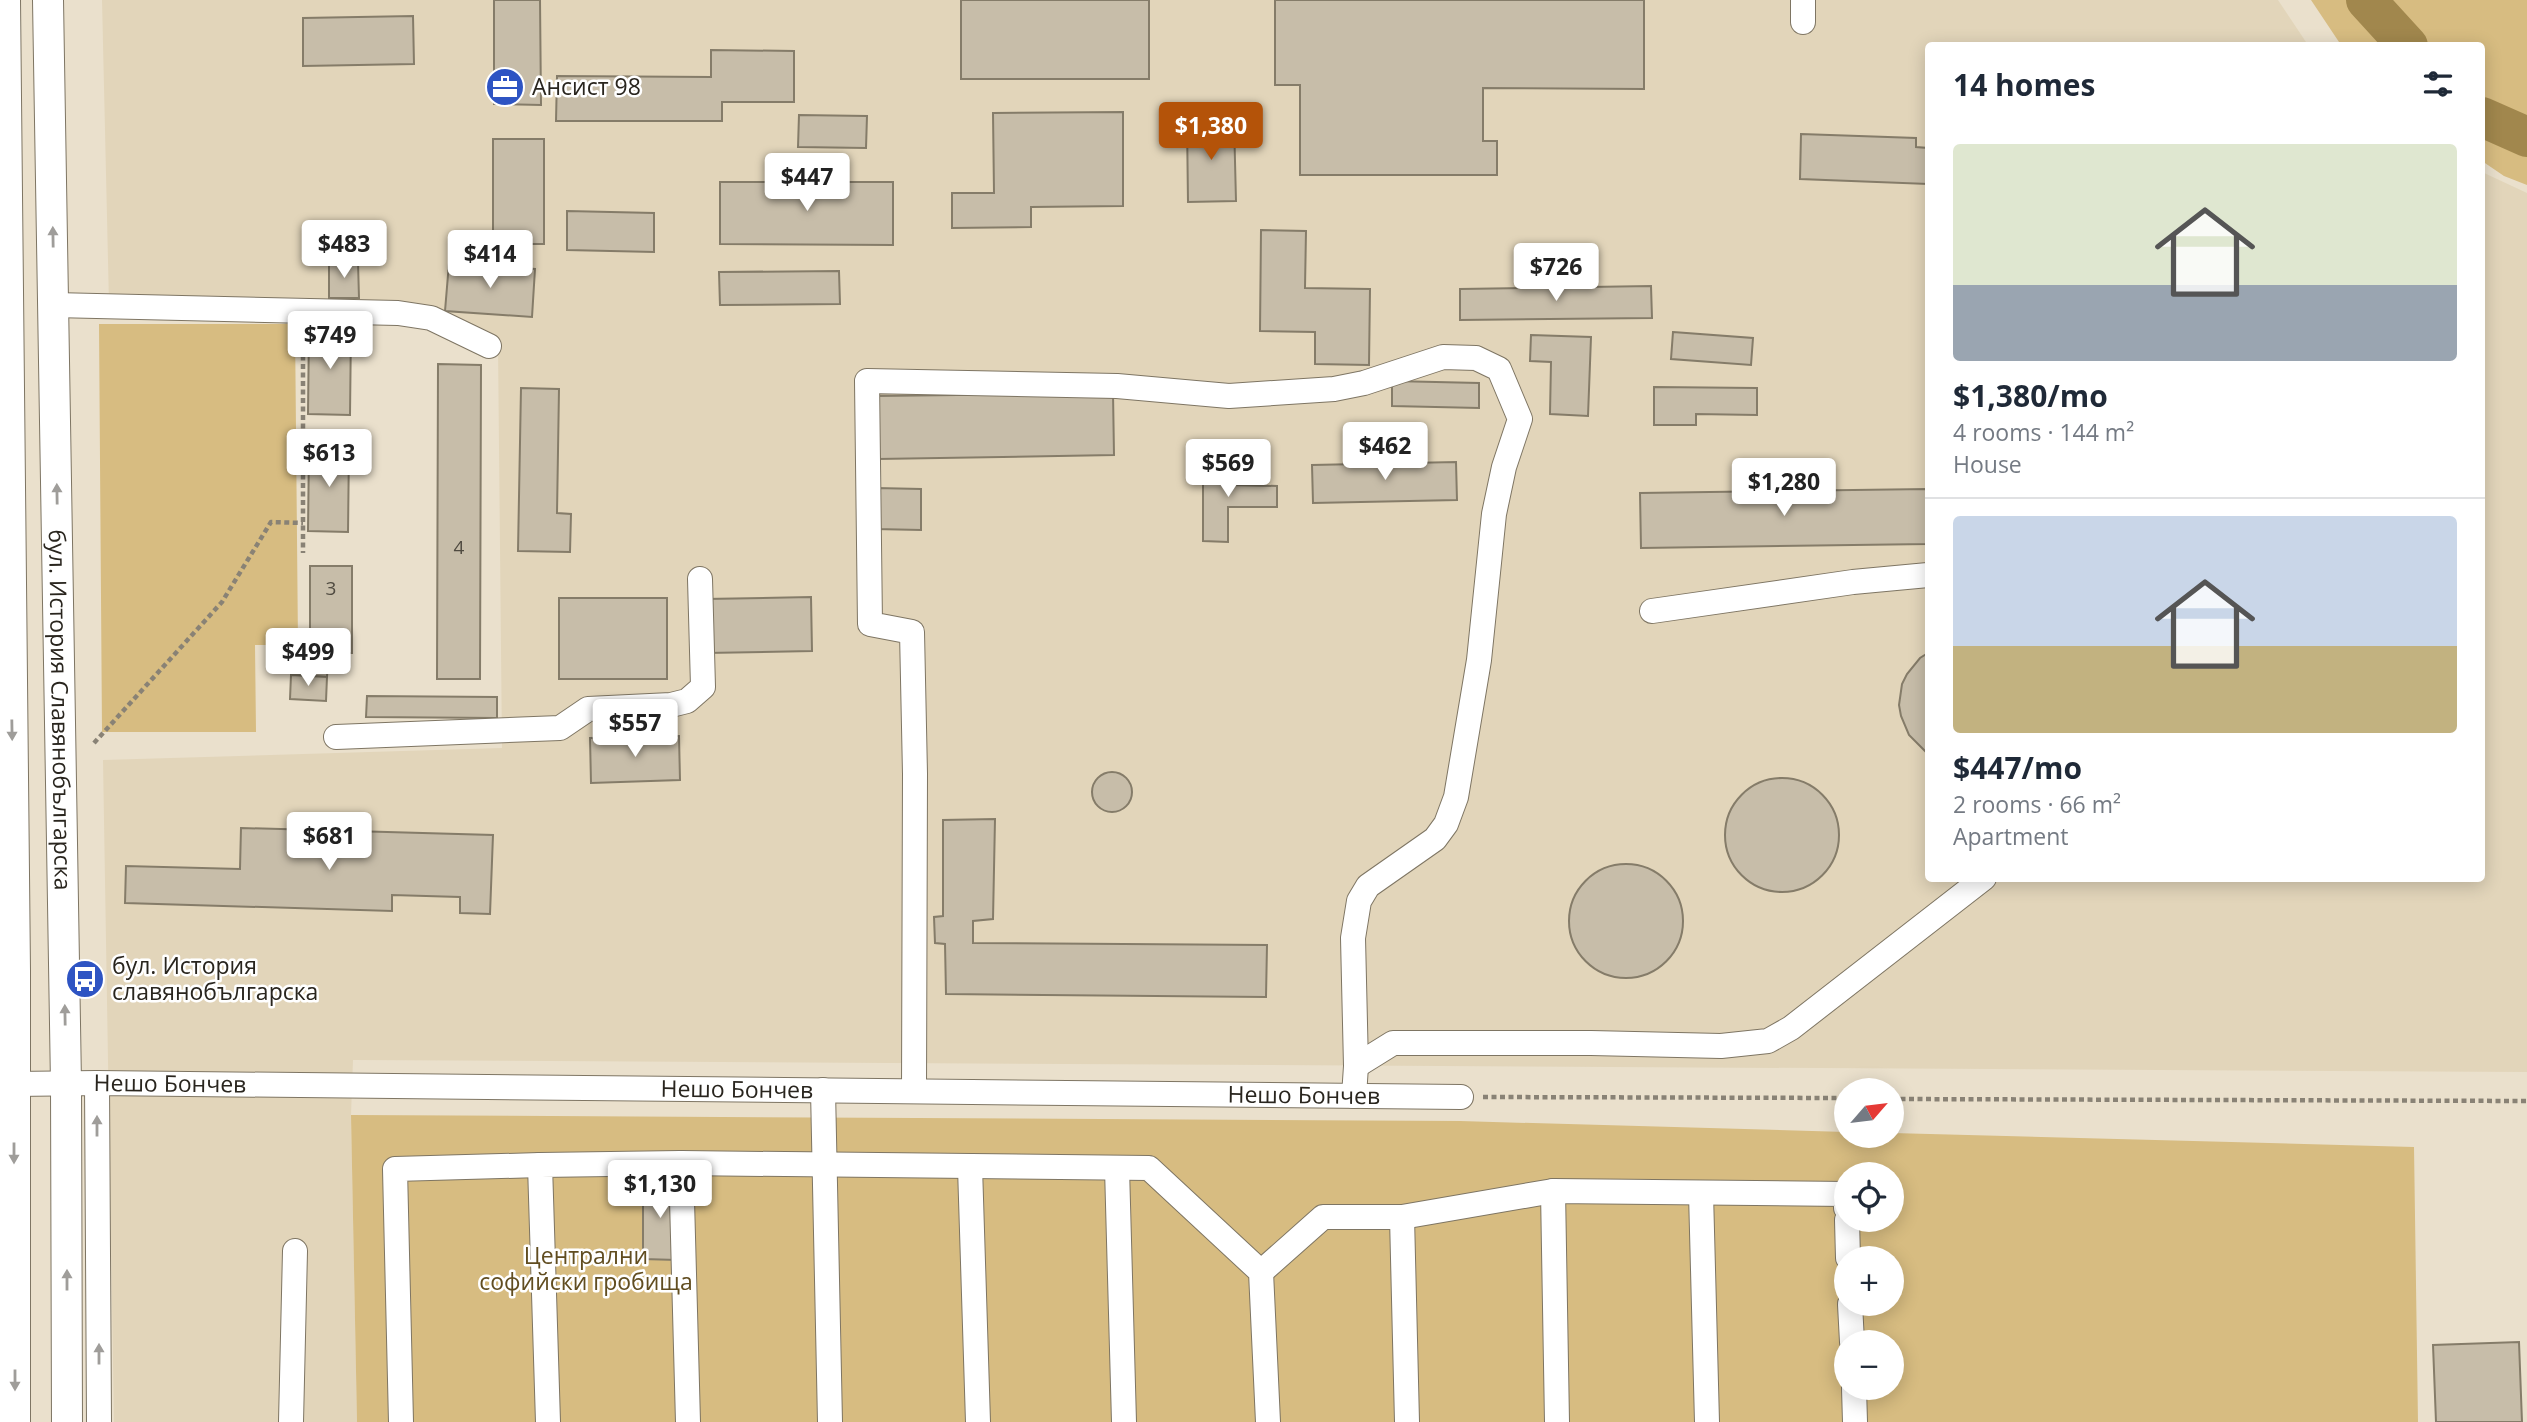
<!DOCTYPE html>
<meta charset="utf-8">
<style>
:root{--surface:#fff;--page:#f6f6f7;--text:#1f2937;--muted:#747a83;--line:#e0e1e3;--accent:#b45309}
body{margin:0;font-family:"Open Sans",sans-serif;background:var(--page);color:var(--text);height:100vh;display:flex;flex-direction:column;font-size:26px;white-space:nowrap}
*{box-sizing:border-box;margin:0}
p{font-size:23px;color:var(--muted)}
.icon{flex:none;width:38px;height:38px;fill:none;stroke:currentColor;stroke-width:2;stroke-linecap:round;stroke-linejoin:round}
.map{position:relative;flex:1;overflow:hidden}
.details{position:absolute;left:1925px;top:42px;width:560px;height:840px;display:flex;flex-direction:column;background:var(--surface);border-radius:7px;box-shadow:0 4px 18px #0003}
.details>*{flex:none}
.needle{width:46px;rotate:62deg}
.tools{position:absolute;left:1834px;top:1078px;display:grid;gap:14px}
.tools a{display:grid;place-items:center;width:70px;height:70px;border-radius:50%;background:var(--surface);box-shadow:0 4px 18px #0003;font-size:35px}
.price{position:absolute;translate:-50% -60px;padding:0 16px;border-radius:7px;background:#fff;color:#222;font-size:23px;line-height:46px;filter:drop-shadow(0 2px 4px #0008)}
.price::after{content:'';position:absolute;left:50%;top:42px;width:21px;height:16px;margin-left:-10px;background:inherit;clip-path:polygon(0 0,100% 0,50% 100%)}
.price.active{background:var(--accent);color:#fff}
ul{padding:0;list-style:none}
li{display:grid;align-content:center;gap:14px;height:371px;padding:0 28px}
li+li{border-top:2px solid var(--line)}
li span{display:grid;place-items:center;height:217px;border-radius:7px;color:#555}
li>.icon{margin-inline-start:auto}
span .icon{width:126px;height:126px;fill:#fffc;stroke-width:1}
li b{font-size:30px}
h2{display:flex;justify-content:space-between;align-items:center;height:84px;padding:0 28px;font-size:30px}
.map>svg:first-child{display:block}
.built{fill:#e2d5ba}
.green{fill:#d7bc81;fill-rule:evenodd}
.lines{fill:none;stroke-linecap:round;stroke-linejoin:round}
.river{stroke:#a1874d;stroke-width:40}
.building{fill:#c7bda9;stroke:#857c69;stroke-width:2}
.minor-casing{stroke:#7e7563;stroke-width:26}
.major-casing{stroke:#7e7563;stroke-width:32}
.path{stroke:#898275;stroke-width:4.5;stroke-dasharray:5 3.5;stroke-linecap:butt}
.minor{stroke:#fff;stroke-width:24}
.major{stroke:#fff;stroke-width:30}
.oneway{fill:#9f9d9a}
.labels{text-anchor:middle;stroke-width:5;stroke-linejoin:round;paint-order:stroke}
.number-label{font-size:19px;fill:#504b41}
.poi-label{font-size:23px;fill:#29251e;stroke:#fff;text-anchor:start}
.street-label{font-size:23px;fill:#29251e;stroke:#fff}
.park-label{font-size:23px;fill:#614d20;stroke:#fff}
</style>
<div class="map">
<svg width="2527" height="1422" viewBox="0 0 2527 1422">
<rect width="100%" height="100%" fill="#eae0cc"/>
<path class="built" d="M102,0H2278L2308,45L1928,46V878H2482V172L2527,193V1072L353,1060L351,1115L357,1422H114L103,760L502,748L498,345L421,311L109,304Z"/>
<g class="green">
<path d="M2311,0H2527V185L2504,176L2482,161V46L2341,45Z"/>
<path d="M99,324H295L298,645H255L256,732H102Z"/>
<path d="M351,1115L1460,1121L1846,1132V1136H1892V1133L2414,1147L2418,1422H357ZM1846,1174H1892V1220H1846ZM1846,1258H1892V1304H1846ZM1846,1342H1892V1388H1846Z"/>
</g>
<g class="lines">
<g class="river">
<path d="M2366,0L2408,46"/>
<path d="M2482,117L2527,137"/>
</g>
</g>
<g class="building">
<path d="M494,0H540L541,105L494,104Z"/>
<rect x="961" y="0" width="188" height="79"/>
<path d="M1275,0H1644V89L1483,88V141H1497V175H1300V85H1275Z"/>
<path d="M413,16L414,64L303,66V18Z"/>
<path d="M711,50L794,51V102H722V121H556L557,76L711,77Z"/>
<path d="M1123,112V206L1031,207V227L952,228V193H994L993,113Z"/>
<path d="M799,115L867,116L866,148L798,147Z"/>
<path d="M1234,121L1236,201L1188,202L1187,122Z"/>
<path d="M1801,134L1916,138V147L1928,148V184L1800,179Z"/>
<rect x="493" y="139" width="51" height="105"/>
<path d="M720,182H893V245L720,244Z"/>
<path d="M567,211L654,213V252L567,250Z"/>
<path d="M1261,230L1306,231L1305,288L1370,289L1369,365L1315,364V332L1260,331Z"/>
<path d="M329,262H358L359,298H329Z"/>
<path d="M449,263L535,269L532,317L445,311Z"/>
<path d="M839,271L840,304L720,305L719,272Z"/>
<path d="M1651,286L1652,318L1460,320V289Z"/>
<path d="M309,328H351L350,415L308,414Z"/>
<path d="M1673,332L1753,338L1751,365L1671,359Z"/>
<path d="M1531,335L1591,337L1588,416L1550,414L1551,362L1530,361Z"/>
<path d="M438,364L481,365L480,679H437Z"/>
<path d="M1392,381L1479,383V408L1392,406Z"/>
<path d="M1654,387L1757,388V415L1696,414V425H1654Z"/>
<path d="M521,388L559,389L557,513L571,514L570,552L518,551Z"/>
<path d="M1113,393L1114,455L878,459L877,396Z"/>
<path d="M309,447H349L348,532L308,531Z"/>
<path d="M1203,459H1228V485L1277,486V507H1228V542L1203,541Z"/>
<path d="M1456,462L1457,500L1313,503L1312,465Z"/>
<path d="M876,488L921,489V530L875,529Z"/>
<path d="M1928,489V544L1641,548L1640,493Z"/>
<rect x="310" y="566" width="42" height="87"/>
<path d="M811,597L812,651L706,653L705,599Z"/>
<rect x="559" y="598" width="108" height="81"/>
<path d="M1928,653V754L1909,735L1901,716L1899,705L1902,684L1907,674L1920,658Z"/>
<path d="M292,658L328,660L327,677L291,675Z"/>
<path d="M291,675L327,677L326,701L290,699Z"/>
<path d="M367,696L497,697V718L366,717Z"/>
<path d="M679,736L680,780L591,783L590,738Z"/>
<circle cx="1112" cy="792" r="20"/>
<circle cx="1782" cy="835" r="57"/>
<path d="M995,819L993,919L973,921V943L1267,945L1266,997L946,994L945,944L935,943L934,917L943,916V820Z"/>
<path d="M241,828L493,835L490,914L460,913V897L392,895V911L125,903L126,866L240,869Z"/>
<circle cx="1626" cy="921" r="57"/>
<path d="M643,1180H677V1260L643,1259Z"/>
<path d="M2519,1342L2522,1422H2436L2433,1345Z"/>
</g>
<g class="lines">
<defs>
<g id="minor">
<path d="M1803,0V22"/>
<path d="M54,305L398,313L431,318L489,346"/>
<path d="M1652,611L1853,582L1928,575"/>
<path d="M336,737L560,728L588,709L671,705L687,701L703,687L700,579"/>
<path d="M1356,1066L1393,1043H1591L1721,1046L1768,1041L1791,1028L1984,878"/>
<path d="M97,1083L99,1422"/>
<path id="s1" d="M14,1084L97,1083L1461,1097"/>
<path d="M823,1090L830,1422"/>
<path d="M914,1091L915,774L912,632L870,624L867,381L1117,386L1229,396L1334,389L1364,383L1443,357L1476,358L1499,369L1520,419L1504,467L1494,514L1479,660L1456,797L1446,824L1435,839L1368,886L1359,901L1353,938L1356,1066L1354,1096"/>
<path d="M681,1163L1149,1168L1261,1272L1268,1422"/>
<path d="M970,1167L978,1422"/>
<path d="M1117,1168L1124,1422"/>
<path d="M1553,1191L1557,1422"/>
<path d="M1701,1193L1707,1422"/>
<path d="M1402,1217L1407,1422"/>
<path d="M1847,1220L1848,1258"/>
<path d="M1261,1272L1323,1217H1402L1553,1191L1846,1194V1208"/>
<path d="M1850,1304L1852,1342"/>
<path d="M1854,1388L1855,1422"/>
<path d="M291,1422L295,1251"/>
<path d="M401,1422L395,1169L540,1165"/>
<path d="M548,1422L540,1165L681,1163L688,1422"/>
</g>
<g id="major">
<path d="M5,0L15,971V1422"/>
<path id="s2" d="M48,0L66,1084L67,1422"/>
</g>
</defs>
<use href="#minor" class="minor-casing"/>
<use href="#major" class="major-casing"/>
<g class="path">
<path d="M303,330V553"/>
<path d="M94,743L222,602L271,522L303,523"/>
<path d="M1483,1097L1846,1098"/>
<path d="M1892,1099L2527,1101"/>
</g>
<use href="#minor" class="minor"/>
<use href="#major" class="major"/>
</g>
<defs><path id="oneway-solid" d="M-6-.8H1V-3.2L6.5 0L1 3.2V.8H-6Z" transform="scale(1.75)"/></defs>
<g class="oneway">
<use href="#oneway-solid" transform="translate(53 237) rotate(-91)"/>
<use href="#oneway-solid" transform="translate(57 494) rotate(-91)"/>
<use href="#oneway-solid" transform="translate(12 730) rotate(89)"/>
<use href="#oneway-solid" transform="translate(65 1015) rotate(-91)"/>
<use href="#oneway-solid" transform="translate(97 1126) rotate(-90)"/>
<use href="#oneway-solid" transform="translate(14 1153) rotate(90)"/>
<use href="#oneway-solid" transform="translate(67 1280) rotate(-90)"/>
<use href="#oneway-solid" transform="translate(99 1354) rotate(-90)"/>
<use href="#oneway-solid" transform="translate(15 1380) rotate(90)"/>
</g>
<defs>
<symbol id="office-disc" viewBox="-11 -11 22 22"><circle r="9.5" fill="#2e54c3" stroke="#fff"/><path d="M-6-3h4V-5.5h4V-3h4V5H-6ZM-1-4.5V-3h2v-1.5ZM-6 0V1H6V0Z" fill="#fff"/></symbol>
<symbol id="bus-disc" viewBox="-11 -11 22 22"><circle r="9.5" fill="#2e54c3" stroke="#fff"/><path d="M-5-6H5V4H4V6H2V4H-2V6H-4V4H-5ZM-3.5-4V0h7V-4ZM-3.5 1.2v1.5H-2V1.2ZM2 1.2v1.5H3.5V1.2Z" fill="#fff"/></symbol>
</defs>
<g fill-rule="evenodd">
<use href="#office-disc" x="483" y="65" width="44" height="44"/>
<use href="#bus-disc" x="63" y="957" width="44" height="44"/>
</g>
<g class="labels">
<g class="number-label">
<text x="459" y="554">4</text>
<text x="331" y="595">3</text>
</g>
<g class="poi-label">
<text x="532" y="95">Ансист 98</text>
<text x="112" y="974">бул. История<tspan x="112" dy="26">славянобългарска</tspan></text>
</g>
<g class="street-label">
<text dy="8" stroke="none"><textPath href="#s2" startOffset="710">бул. История Славянобългарска</textPath></text>
<text dy="8" stroke="none"><textPath href="#s1" startOffset="156">Нешо Бончев</textPath></text>
<text dy="8" stroke="none"><textPath href="#s1" startOffset="723">Нешо Бончев</textPath></text>
<text dy="8" stroke="none"><textPath href="#s1" startOffset="1290">Нешо Бончев</textPath></text>
</g>
<g class="park-label">
<text x="586" y="1264">Централни<tspan x="586" dy="26">софийски гробища</tspan></text>
</g>
</g>
</svg>
<div class="tools">
<a><svg class="needle" viewBox="-14 -14 28 28"><path d="M0-13l5 13h-10z" fill="#e53935"/><path d="M0 13l5-13h-10z" fill="#747a83"/></svg></a>
<a><svg class="icon" aria-label="locate" viewBox="0 0 24 24"><circle cx="12" cy="12" r="6"/><path d="M12 2v4M12 18v4M2 12h4M18 12h4"/></svg></a>
<a>+</a>
<a>−</a>
</div>
<b class="price active" style="left:1211px;top:162px">$1,380</b>
<b class="price" style="left:807px;top:213px">$447</b>
<b class="price" style="left:344px;top:280px">$483</b>
<b class="price" style="left:490px;top:290px">$414</b>
<b class="price" style="left:1556px;top:303px">$726</b>
<b class="price" style="left:330px;top:371px">$749</b>
<b class="price" style="left:1385px;top:482px">$462</b>
<b class="price" style="left:329px;top:489px">$613</b>
<b class="price" style="left:1228px;top:499px">$569</b>
<b class="price" style="left:1784px;top:518px">$1,280</b>
<b class="price" style="left:308px;top:688px">$499</b>
<b class="price" style="left:635px;top:759px">$557</b>
<b class="price" style="left:329px;top:872px">$681</b>
<b class="price" style="left:660px;top:1220px">$1,130</b>
<section class="details">
<h2>14 homes<svg class="icon" aria-label="filters" viewBox="0 0 24 24"><path d="M4 7h16M4 17h16"/><circle cx="9" cy="7" r="2"/><circle cx="15" cy="17" r="2"/></svg></h2>
<ul>
<li><span style="background:linear-gradient(#dfe7d0 65%,#9aa5b1 0)"><svg class="icon" aria-label="home" viewBox="0 0 24 24"><path d="M3 11l9-7 9 7M6 9v11h12V9"/></svg></span><div><b>$1,380/mo</b><p>4 rooms · 144 m²</p><p>House</p></div></li>
<li><span style="background:linear-gradient(#c9d6e8 60%,#c2b280 0)"><svg class="icon" aria-label="home" viewBox="0 0 24 24"><path d="M3 11l9-7 9 7M6 9v11h12V9"/></svg></span><div><b>$447/mo</b><p>2 rooms · 66 m²</p><p>Apartment</p></div></li>
</ul>
</section>
</div>
